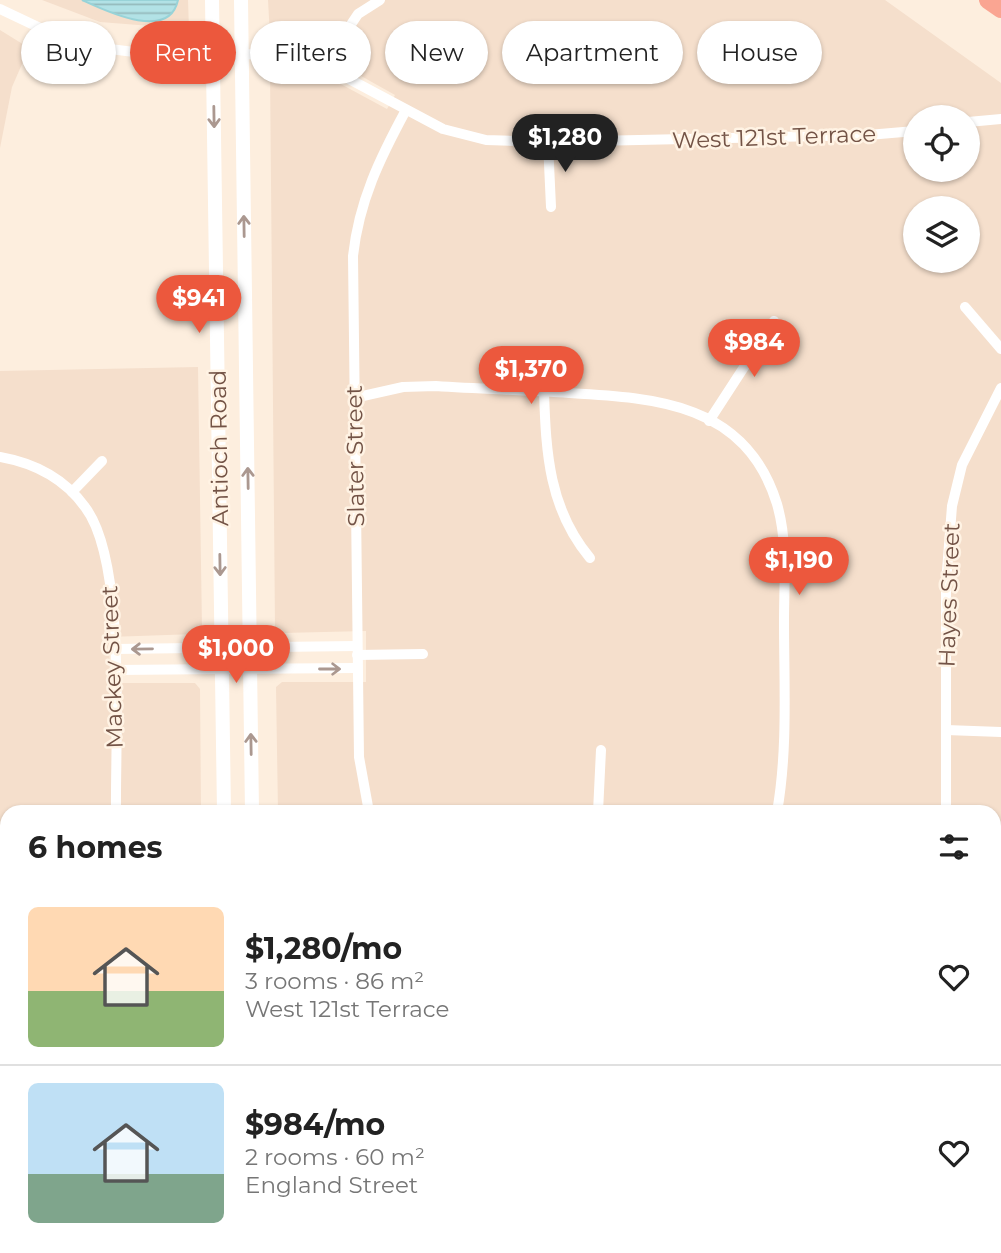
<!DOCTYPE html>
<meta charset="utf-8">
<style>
:root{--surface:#fff;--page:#f2f2f2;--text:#222;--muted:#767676;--line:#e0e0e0;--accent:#ec583d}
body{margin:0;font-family:Montserrat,sans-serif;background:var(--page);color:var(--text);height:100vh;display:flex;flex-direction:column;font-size:26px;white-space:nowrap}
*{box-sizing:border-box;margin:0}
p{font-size:23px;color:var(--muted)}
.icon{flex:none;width:38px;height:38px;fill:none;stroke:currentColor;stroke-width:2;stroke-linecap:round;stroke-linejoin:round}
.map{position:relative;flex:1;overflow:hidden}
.sheet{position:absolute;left:0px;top:805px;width:1001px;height:448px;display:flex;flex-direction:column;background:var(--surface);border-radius:21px 21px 0 0;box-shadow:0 2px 5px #0004}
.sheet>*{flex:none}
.top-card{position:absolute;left:21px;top:21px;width:959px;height:63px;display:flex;gap:14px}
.controls{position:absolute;left:903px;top:105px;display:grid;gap:14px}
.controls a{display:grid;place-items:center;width:77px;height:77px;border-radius:50%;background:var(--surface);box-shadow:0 2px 5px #0004;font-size:35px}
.price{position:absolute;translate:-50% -60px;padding:0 16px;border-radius:24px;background:var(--accent);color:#fff;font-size:23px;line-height:46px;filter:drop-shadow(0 2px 4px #0008)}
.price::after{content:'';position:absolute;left:50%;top:42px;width:21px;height:16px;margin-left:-10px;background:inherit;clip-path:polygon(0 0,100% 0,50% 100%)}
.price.on{background:#222;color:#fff}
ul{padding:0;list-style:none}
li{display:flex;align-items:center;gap:21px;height:175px;padding:0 28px}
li+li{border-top:2px solid var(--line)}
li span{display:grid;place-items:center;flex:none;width:196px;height:140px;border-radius:10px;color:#555}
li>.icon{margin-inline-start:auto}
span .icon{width:84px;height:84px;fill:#fffc;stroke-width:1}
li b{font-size:30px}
h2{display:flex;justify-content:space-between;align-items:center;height:84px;padding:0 28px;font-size:30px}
.chip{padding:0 24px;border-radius:32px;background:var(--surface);box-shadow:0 2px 5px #0004;font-size:24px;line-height:63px}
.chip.on{background:var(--accent);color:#fff}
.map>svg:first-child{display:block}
.residential{fill:#f5dfcc;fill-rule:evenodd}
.water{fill:url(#water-rules);stroke:#98d3d8;stroke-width:2}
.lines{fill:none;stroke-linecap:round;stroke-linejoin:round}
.minor{stroke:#fff;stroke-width:10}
.secondary{stroke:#fff;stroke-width:14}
.primary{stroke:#ffcf93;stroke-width:16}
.motorway{stroke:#faa592;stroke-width:18}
.oneway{stroke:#ab9890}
.labels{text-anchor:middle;stroke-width:5;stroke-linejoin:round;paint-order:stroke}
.street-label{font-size:23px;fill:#735346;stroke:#fff3e4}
</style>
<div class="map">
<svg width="1001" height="1253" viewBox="0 0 1001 1253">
<defs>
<pattern id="water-rules" width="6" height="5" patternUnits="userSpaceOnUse" patternTransform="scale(1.75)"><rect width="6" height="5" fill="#b2e2e6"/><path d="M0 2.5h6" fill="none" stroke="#95babc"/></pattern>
</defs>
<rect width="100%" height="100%" fill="#fdeede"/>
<g class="residential">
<path d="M42,0H188L189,29L100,22Z"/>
<path d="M268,0H885L1001,83V1064H994V812H278L276,687L282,682H366V631L282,633L275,627L270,70L308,72L337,82L387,109L395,95L320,53L300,44L270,36ZM915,117H968V170H915ZM915,208H968V261H915Z"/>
<path d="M0,30L29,48L12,87L0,148Z"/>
<path d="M198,367L202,629L196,634L109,637L110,683H195L200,689L201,812H7V1089H0V371Z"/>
<path d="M994,1141H1001V1253H291V1246H994Z"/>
<path d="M0,1167H7V1246H206V1253H0Z"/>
</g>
<path class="water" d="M82,0H178C169,42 106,11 82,0Z"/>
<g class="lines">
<g class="minor">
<path d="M0,9L57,36L94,47L158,55L277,54L319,63L443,129L486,140L548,142L868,135L915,131"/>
<path d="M324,65L358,14L380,0"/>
<path d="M968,122L1001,119"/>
<path d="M548,142L551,207"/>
<path d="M965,307L1001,349"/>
<path d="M544,392C546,453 549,509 590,558"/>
<path d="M354,398L403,387L436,386C480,389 524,390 569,393C656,398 746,403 777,504C788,542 784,582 784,621C784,684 788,750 777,812"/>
<path d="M709,421L774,321"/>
<path d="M0,457C34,463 64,478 85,507C127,562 115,740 116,812"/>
<path d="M72,492L102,461"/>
<path d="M114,649L357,646"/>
<path d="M357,655L423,654"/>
<path d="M115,670L357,668"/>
<path d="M946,730L1001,732"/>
<path d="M369,812L359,757L353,256C359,201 380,158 406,110"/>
<path d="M598,812L601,750"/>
<path d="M946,812V584L952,506L962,465L1001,388"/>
<path d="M994,911H1001"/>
<path d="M0,1002L7,1001"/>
<path d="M994,1046H1001"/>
<path d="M623,1246L638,1253"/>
<path d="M708,1246L709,1253"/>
<path d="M873,1246V1253"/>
<path d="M384,1252L385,1253"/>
<path d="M450,1253L466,1246"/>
<path d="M667,1253L676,1246"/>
</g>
<g class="secondary">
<path d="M212,0L224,812"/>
<path d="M241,0L252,812"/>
<path d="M229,1246V1253"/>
<path d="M257,1246V1253"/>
</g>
<g class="primary">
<path d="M994,1092H1001"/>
<path d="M0,1109H7"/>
<path d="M994,1122H1001"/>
<path d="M0,1137H7"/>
</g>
<path class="motorway" d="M988,0L1001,9"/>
</g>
<defs><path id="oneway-shaft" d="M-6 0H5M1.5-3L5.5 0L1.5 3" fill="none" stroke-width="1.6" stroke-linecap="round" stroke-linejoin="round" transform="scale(1.75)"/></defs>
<g class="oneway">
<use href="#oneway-shaft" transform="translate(214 117) rotate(89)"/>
<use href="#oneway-shaft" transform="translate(244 226) rotate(-91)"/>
<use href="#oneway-shaft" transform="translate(248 478) rotate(-91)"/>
<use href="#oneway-shaft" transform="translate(220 565) rotate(89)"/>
<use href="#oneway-shaft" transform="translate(142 649) rotate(179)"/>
<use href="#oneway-shaft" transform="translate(330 669)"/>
<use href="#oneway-shaft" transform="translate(251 744) rotate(-91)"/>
</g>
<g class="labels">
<g class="street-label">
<text transform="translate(774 137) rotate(-2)" y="8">West 121st Terrace</text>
<text transform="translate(219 448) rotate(-91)" y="8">Antioch Road</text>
<text transform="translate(355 456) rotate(-91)" y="8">Slater Street</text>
<text transform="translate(949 595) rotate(-88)" y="8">Hayes Street</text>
<text transform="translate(112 667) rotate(-92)" y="8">Mackey Street</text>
</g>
</g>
</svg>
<div class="controls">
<a><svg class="icon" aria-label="locate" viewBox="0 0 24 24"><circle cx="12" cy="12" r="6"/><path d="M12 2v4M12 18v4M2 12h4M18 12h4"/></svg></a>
<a><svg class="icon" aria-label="layers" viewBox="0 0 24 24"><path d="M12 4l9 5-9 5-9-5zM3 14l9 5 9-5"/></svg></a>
</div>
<b class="price on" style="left:565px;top:174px">$1,280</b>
<b class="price" style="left:199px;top:335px">$941</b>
<b class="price" style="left:754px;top:379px">$984</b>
<b class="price" style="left:531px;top:406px">$1,370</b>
<b class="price" style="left:799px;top:597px">$1,190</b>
<b class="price" style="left:236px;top:685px">$1,000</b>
<div class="top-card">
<a class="chip">Buy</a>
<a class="chip on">Rent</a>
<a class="chip">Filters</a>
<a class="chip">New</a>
<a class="chip">Apartment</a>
<a class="chip">House</a>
</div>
<section class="sheet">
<h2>6 homes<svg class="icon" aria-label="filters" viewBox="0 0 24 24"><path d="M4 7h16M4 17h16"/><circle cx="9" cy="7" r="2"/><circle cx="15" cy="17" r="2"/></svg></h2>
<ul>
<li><span style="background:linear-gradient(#ffd9b3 60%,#8fb573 0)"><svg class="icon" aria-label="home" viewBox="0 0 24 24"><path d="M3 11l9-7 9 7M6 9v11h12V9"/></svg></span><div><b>$1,280/mo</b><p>3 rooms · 86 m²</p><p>West 121st Terrace</p></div><svg class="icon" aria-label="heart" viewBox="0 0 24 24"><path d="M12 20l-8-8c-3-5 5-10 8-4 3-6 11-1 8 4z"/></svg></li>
<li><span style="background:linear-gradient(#bfe0f5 65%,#7fa58c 0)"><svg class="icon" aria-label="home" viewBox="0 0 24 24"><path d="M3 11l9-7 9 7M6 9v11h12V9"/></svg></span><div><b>$984/mo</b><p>2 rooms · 60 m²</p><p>England Street</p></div><svg class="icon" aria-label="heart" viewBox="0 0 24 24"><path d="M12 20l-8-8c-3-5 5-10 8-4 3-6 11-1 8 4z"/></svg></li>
</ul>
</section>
</div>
